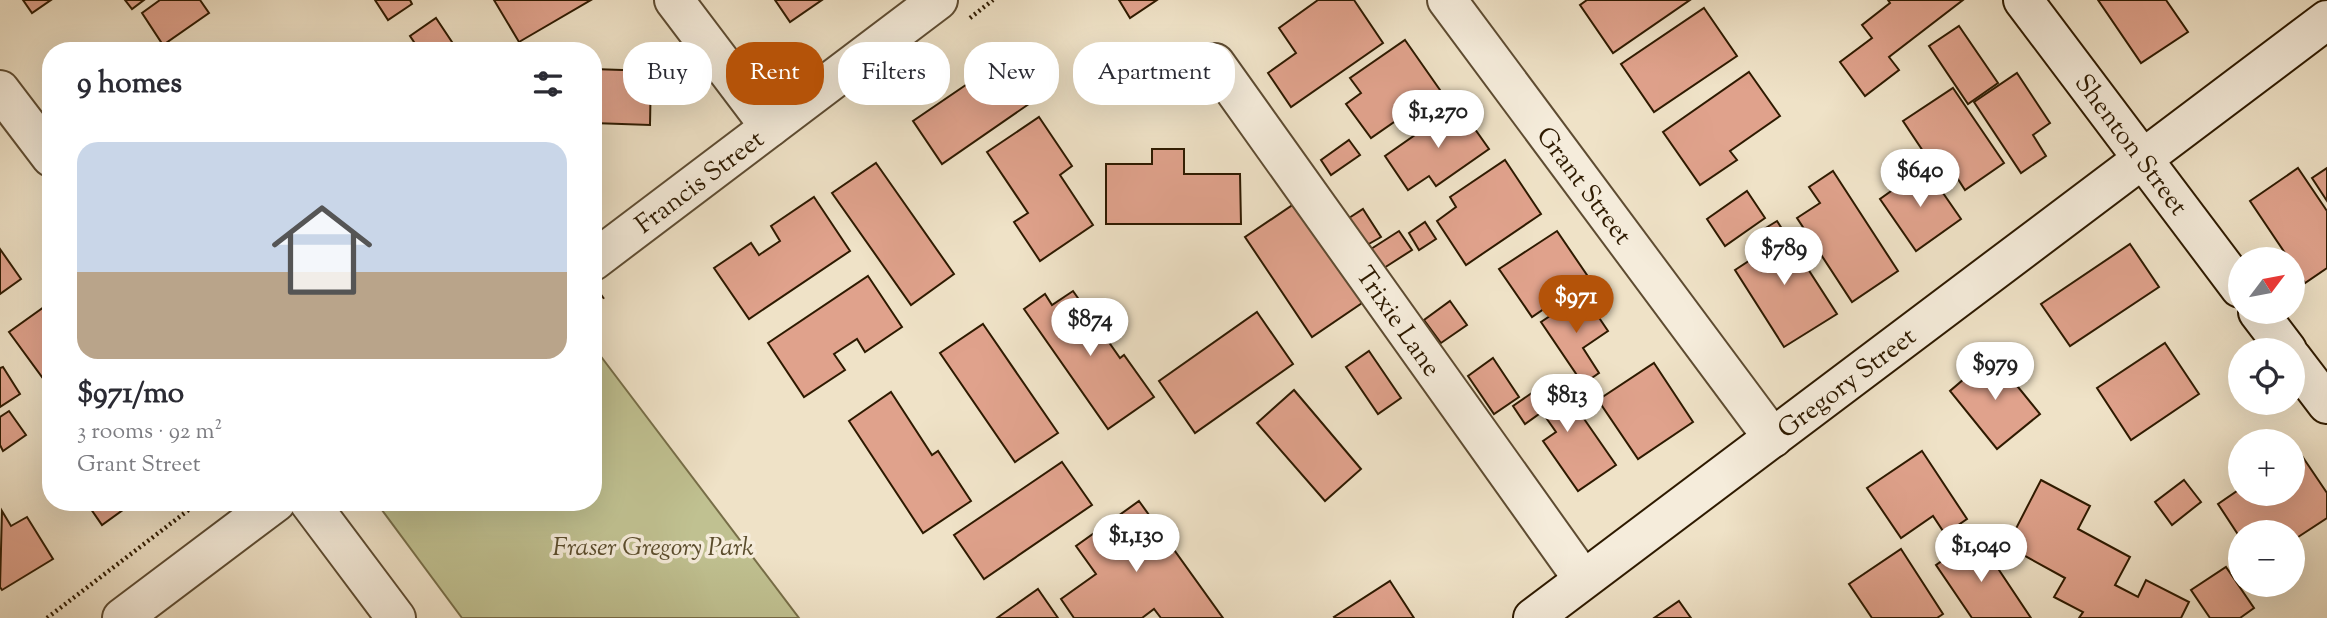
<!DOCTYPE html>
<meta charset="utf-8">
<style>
:root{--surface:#fff;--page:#f7f7f7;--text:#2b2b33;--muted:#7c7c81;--accent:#b45309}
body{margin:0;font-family:"Sorts Mill Goudy",serif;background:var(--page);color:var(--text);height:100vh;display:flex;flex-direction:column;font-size:26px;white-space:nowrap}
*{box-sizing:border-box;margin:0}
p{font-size:23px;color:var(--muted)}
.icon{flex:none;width:38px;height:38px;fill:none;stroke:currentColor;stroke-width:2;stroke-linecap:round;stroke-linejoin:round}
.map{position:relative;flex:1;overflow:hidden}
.drawer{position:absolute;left:42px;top:42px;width:560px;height:469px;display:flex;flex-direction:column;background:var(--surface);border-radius:28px;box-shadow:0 7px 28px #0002}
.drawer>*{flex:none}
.banner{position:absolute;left:623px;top:42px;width:665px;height:63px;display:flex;gap:14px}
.needle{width:46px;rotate:58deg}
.fabs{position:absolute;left:2228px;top:247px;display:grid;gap:14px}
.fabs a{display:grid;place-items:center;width:77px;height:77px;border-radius:50%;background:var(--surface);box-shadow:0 7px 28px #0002;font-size:35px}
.price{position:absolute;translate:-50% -60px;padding:0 16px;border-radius:24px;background:#fff;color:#222;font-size:23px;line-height:46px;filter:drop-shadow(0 2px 4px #0008)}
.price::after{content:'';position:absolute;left:50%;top:42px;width:21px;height:16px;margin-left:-10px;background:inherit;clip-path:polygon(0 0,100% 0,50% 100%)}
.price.selected{background:var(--accent);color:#fff}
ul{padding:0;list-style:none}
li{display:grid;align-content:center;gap:14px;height:371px;padding:0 35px}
li span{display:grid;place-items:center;height:217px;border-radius:21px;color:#555}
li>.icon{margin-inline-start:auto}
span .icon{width:126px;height:126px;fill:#fffc;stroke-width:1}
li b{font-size:30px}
h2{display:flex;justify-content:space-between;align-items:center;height:84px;padding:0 35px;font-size:30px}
.chip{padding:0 24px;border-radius:28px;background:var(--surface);box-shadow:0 7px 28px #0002;font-size:24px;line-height:63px}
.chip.selected{background:var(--accent);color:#fff}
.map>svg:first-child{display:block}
.green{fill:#c0c191;stroke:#776e48;stroke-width:2}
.building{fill:#e0a28c;stroke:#2e1a00;stroke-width:2}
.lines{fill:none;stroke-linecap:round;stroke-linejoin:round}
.street-casing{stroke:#5e4c32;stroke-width:42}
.secondary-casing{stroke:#2e1a00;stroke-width:42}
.path{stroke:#2e1a00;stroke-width:4.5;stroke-dasharray:2 3.5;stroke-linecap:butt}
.street{stroke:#f5ecdb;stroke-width:38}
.secondary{stroke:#f5ecdb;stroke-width:38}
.labels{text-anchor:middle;stroke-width:7;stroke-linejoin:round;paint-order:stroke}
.street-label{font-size:26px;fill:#2e1a00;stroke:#f5ecdb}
.park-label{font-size:26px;font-style:italic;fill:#5a4c2c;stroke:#f5ecdb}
</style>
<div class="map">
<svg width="2327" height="618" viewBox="0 0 2327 618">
<rect width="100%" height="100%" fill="#efe2c7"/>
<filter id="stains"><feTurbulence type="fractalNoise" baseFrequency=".00286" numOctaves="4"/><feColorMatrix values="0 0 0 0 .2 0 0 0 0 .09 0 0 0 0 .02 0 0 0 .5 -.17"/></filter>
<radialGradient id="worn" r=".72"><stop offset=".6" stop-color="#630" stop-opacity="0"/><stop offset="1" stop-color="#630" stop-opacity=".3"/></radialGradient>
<path class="green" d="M593,346L799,618H462L376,502H593Z"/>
<g class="building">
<path d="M23,0H51L32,13Z"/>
<path d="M125,0H144L132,9Z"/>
<path d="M160,0H200L209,13L163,45L142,13Z"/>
<path d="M375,0H410L412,4L388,20Z"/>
<path d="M494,0H591L519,42Z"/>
<path d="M775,0H822L790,22Z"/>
<path d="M1119,0H1157L1130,18Z"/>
<path d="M1318,0H1354L1383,43L1291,107L1268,73L1296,53L1279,28Z"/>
<path d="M1587,0H1690L1613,53L1580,5Z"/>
<path d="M1888,0H1963L1889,57L1899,70L1865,96L1840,62L1872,38L1862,25L1890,3Z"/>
<path d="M2098,0H2166L2188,32L2141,63Z"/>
<path d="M1704,8L1737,56L1654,112L1621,64Z"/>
<path d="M436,18L458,51H420L410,36Z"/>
<path d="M1959,26L1998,83L1968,104L1929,46Z"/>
<path d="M1405,40L1440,90L1371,138L1346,104L1361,93L1350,78Z"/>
<path d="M1023,46L1052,88L942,164L913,121Z"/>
<path d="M593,69L651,71L650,125L593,123Z"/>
<path d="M1749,72L1780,116L1730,151L1737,160L1700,185L1663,132Z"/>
<path d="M2017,73L2050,123L2033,135L2046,156L2021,173L1974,102Z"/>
<path d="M1953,88L2004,163L1965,190L1954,173L1943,181L1903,121Z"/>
<path d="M1458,105L1489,149L1436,186L1429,176L1408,190L1385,156Z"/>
<path d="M1039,117L1072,166L1060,175L1093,225L1040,261L1014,222L1028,213L987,152Z"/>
<path d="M1349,140L1360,155L1331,175L1321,160Z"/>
<path d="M1152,149H1184V174H1240L1241,224H1106V164H1152Z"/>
<path d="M1505,160L1541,214L1466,265L1437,221L1456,207L1450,197Z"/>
<path d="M876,163L954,274L911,305L832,193Z"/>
<path d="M1925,167L1961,219L1916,251L1880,199Z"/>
<path d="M2298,168L2327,211V268L2305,283L2292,263V259H2289L2250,201Z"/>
<path d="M2327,168V201L2312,178Z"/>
<path d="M1833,171L1898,271L1852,302L1797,218L1820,203L1809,187Z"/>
<path d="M1747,191L1765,218L1725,246L1707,219Z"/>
<path d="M814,197L850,251L749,319L714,268L751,243L759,255L780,241L771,226Z"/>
<path d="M1297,202L1365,301L1312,337L1245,237Z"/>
<path d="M1363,209L1381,237L1367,245L1349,218Z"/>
<path d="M1777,221L1837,314L1784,347L1735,270L1761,253L1751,237Z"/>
<path d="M1425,222L1436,239L1419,250L1409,233Z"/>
<path d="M1399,231L1412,250L1384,268L1371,249Z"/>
<path d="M1557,231L1589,278L1532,317L1499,269Z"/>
<path d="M2130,244L2159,287L2070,346L2041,304Z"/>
<path d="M0,249L21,279L0,294Z"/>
<path d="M868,276L902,327L865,352L857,339L834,354L845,370L804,397L768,343Z"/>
<path d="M1073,291L1120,358L1124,355L1154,397L1108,429L1024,309L1045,294L1052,305Z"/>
<path d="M1583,294L1608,331L1583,348L1599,373L1583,384L1541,322Z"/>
<path d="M1450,301L1467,325L1441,343L1424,320Z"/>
<path d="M51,302V370L42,377L9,332Z"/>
<path d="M1257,312L1293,364L1195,433L1159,381Z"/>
<path d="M983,324L1058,433L1015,462L940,353Z"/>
<path d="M2165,343L2199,394L2131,440L2097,388Z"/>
<path d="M1369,351L1401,398L1378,414L1346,367Z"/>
<path d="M1992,355L2040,414L1997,449L1950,391Z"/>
<path d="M1493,358L1519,397L1494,414L1468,376Z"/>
<path d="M1654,363L1693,422L1638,459L1598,400Z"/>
<path d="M3,367L20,394L0,407V368Z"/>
<path d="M1555,377L1616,465L1578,491L1543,441L1556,432L1542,412L1525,424L1513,406Z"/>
<path d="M1294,390L1361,469L1325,501L1257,423Z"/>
<path d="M891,392L932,455L938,451L971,501L923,533L849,421Z"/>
<path d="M9,411L26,435L3,451L0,445V417Z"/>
<path d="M2298,450L2327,493V518L2292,541V532H2256L2252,527L2245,532H2240L2239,536L2218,504L2240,489V494H2292V454Z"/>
<path d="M1922,451L1967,519L1945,534L1933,516L1901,538L1867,488Z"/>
<path d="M1062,462L1092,505L984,579L954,535Z"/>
<path d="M2041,480L2090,506L2078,529L2130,557L2115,585L2138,597L2146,580L2189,602L2181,618H2079L2083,612L2054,597L2065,578L2007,546Z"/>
<path d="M2184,480L2201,502L2172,525L2155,502Z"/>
<path d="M1139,501L1223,618H1161L1154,609L1142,618H1074L1061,599L1096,574L1076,546Z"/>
<path d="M86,502H134L102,525Z"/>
<path d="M2,511L11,526L27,517L53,559L2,590L0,587Z"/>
<path d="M1977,537L2031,618H1972L1936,565Z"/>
<path d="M1901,549L1943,614L1937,618H1872L1849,584Z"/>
<path d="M2226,567L2254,608L2240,618H2210L2191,590Z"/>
<path d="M1390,581L1414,618H1335L1334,617Z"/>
<path d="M1038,589L1058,618H997Z"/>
<path d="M1679,601L1691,618H1654Z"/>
</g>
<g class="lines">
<defs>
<g id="street">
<path d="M674,0L770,127"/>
<path d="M1447,0L1773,438"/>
<path d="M1215,63L1583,579"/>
<path d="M0,90L51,157"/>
<path d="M593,261L938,0"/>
<path d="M309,502L396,618"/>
<path d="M122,618L276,502"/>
</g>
<g id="secondary">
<path d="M2023,0L2240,288"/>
<path d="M2258,312L2287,350"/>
<path d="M2292,358L2327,404"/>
<path d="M1533,618L2327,20"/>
</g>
</defs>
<use href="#street" class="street-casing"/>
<use href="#secondary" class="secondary-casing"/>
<g class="path">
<path d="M970,18L993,0"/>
<path d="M593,304L604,296"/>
<path d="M47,618L199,502"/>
</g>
<use href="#street" class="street"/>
<use href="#secondary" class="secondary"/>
</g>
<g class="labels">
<g class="street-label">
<text transform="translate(2132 144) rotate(53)" y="9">Shenton Street</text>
<text transform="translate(699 181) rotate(-37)" y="9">Francis Street</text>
<text transform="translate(1585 185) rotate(53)" y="9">Grant Street</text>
<text transform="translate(1399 321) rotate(55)" y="9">Trixie Lane</text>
<text transform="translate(1846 382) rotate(-37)" y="9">Gregory Street</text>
</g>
<g class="park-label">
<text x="653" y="555">Fraser Gregory Park</text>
</g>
</g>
<rect width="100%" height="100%" filter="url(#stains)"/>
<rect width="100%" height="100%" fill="url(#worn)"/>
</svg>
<div class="fabs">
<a><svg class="needle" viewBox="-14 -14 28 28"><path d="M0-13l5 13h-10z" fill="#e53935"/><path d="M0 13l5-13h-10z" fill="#7c7c81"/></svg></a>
<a><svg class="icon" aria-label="locate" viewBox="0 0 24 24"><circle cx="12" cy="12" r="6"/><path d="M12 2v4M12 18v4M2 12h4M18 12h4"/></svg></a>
<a>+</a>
<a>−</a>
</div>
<b class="price" style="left:1438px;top:150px">$1,270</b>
<b class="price" style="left:1920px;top:209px">$640</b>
<b class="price" style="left:1784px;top:287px">$789</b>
<b class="price selected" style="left:1576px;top:335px">$971</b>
<b class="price" style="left:1090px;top:358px">$874</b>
<b class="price" style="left:1995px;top:402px">$979</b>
<b class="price" style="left:1567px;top:434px">$813</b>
<b class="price" style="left:1136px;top:574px">$1,130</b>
<b class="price" style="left:1981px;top:584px">$1,040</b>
<div class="banner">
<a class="chip">Buy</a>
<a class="chip selected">Rent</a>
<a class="chip">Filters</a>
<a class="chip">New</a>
<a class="chip">Apartment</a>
</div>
<section class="drawer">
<h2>9 homes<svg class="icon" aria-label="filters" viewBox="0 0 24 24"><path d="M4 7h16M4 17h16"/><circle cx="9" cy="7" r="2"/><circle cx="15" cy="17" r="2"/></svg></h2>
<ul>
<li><span style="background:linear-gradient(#c9d6e8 60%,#b9a48a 0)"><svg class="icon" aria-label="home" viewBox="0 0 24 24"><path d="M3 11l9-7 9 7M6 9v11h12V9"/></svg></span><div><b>$971/mo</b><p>3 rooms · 92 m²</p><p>Grant Street</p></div></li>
</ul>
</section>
</div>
